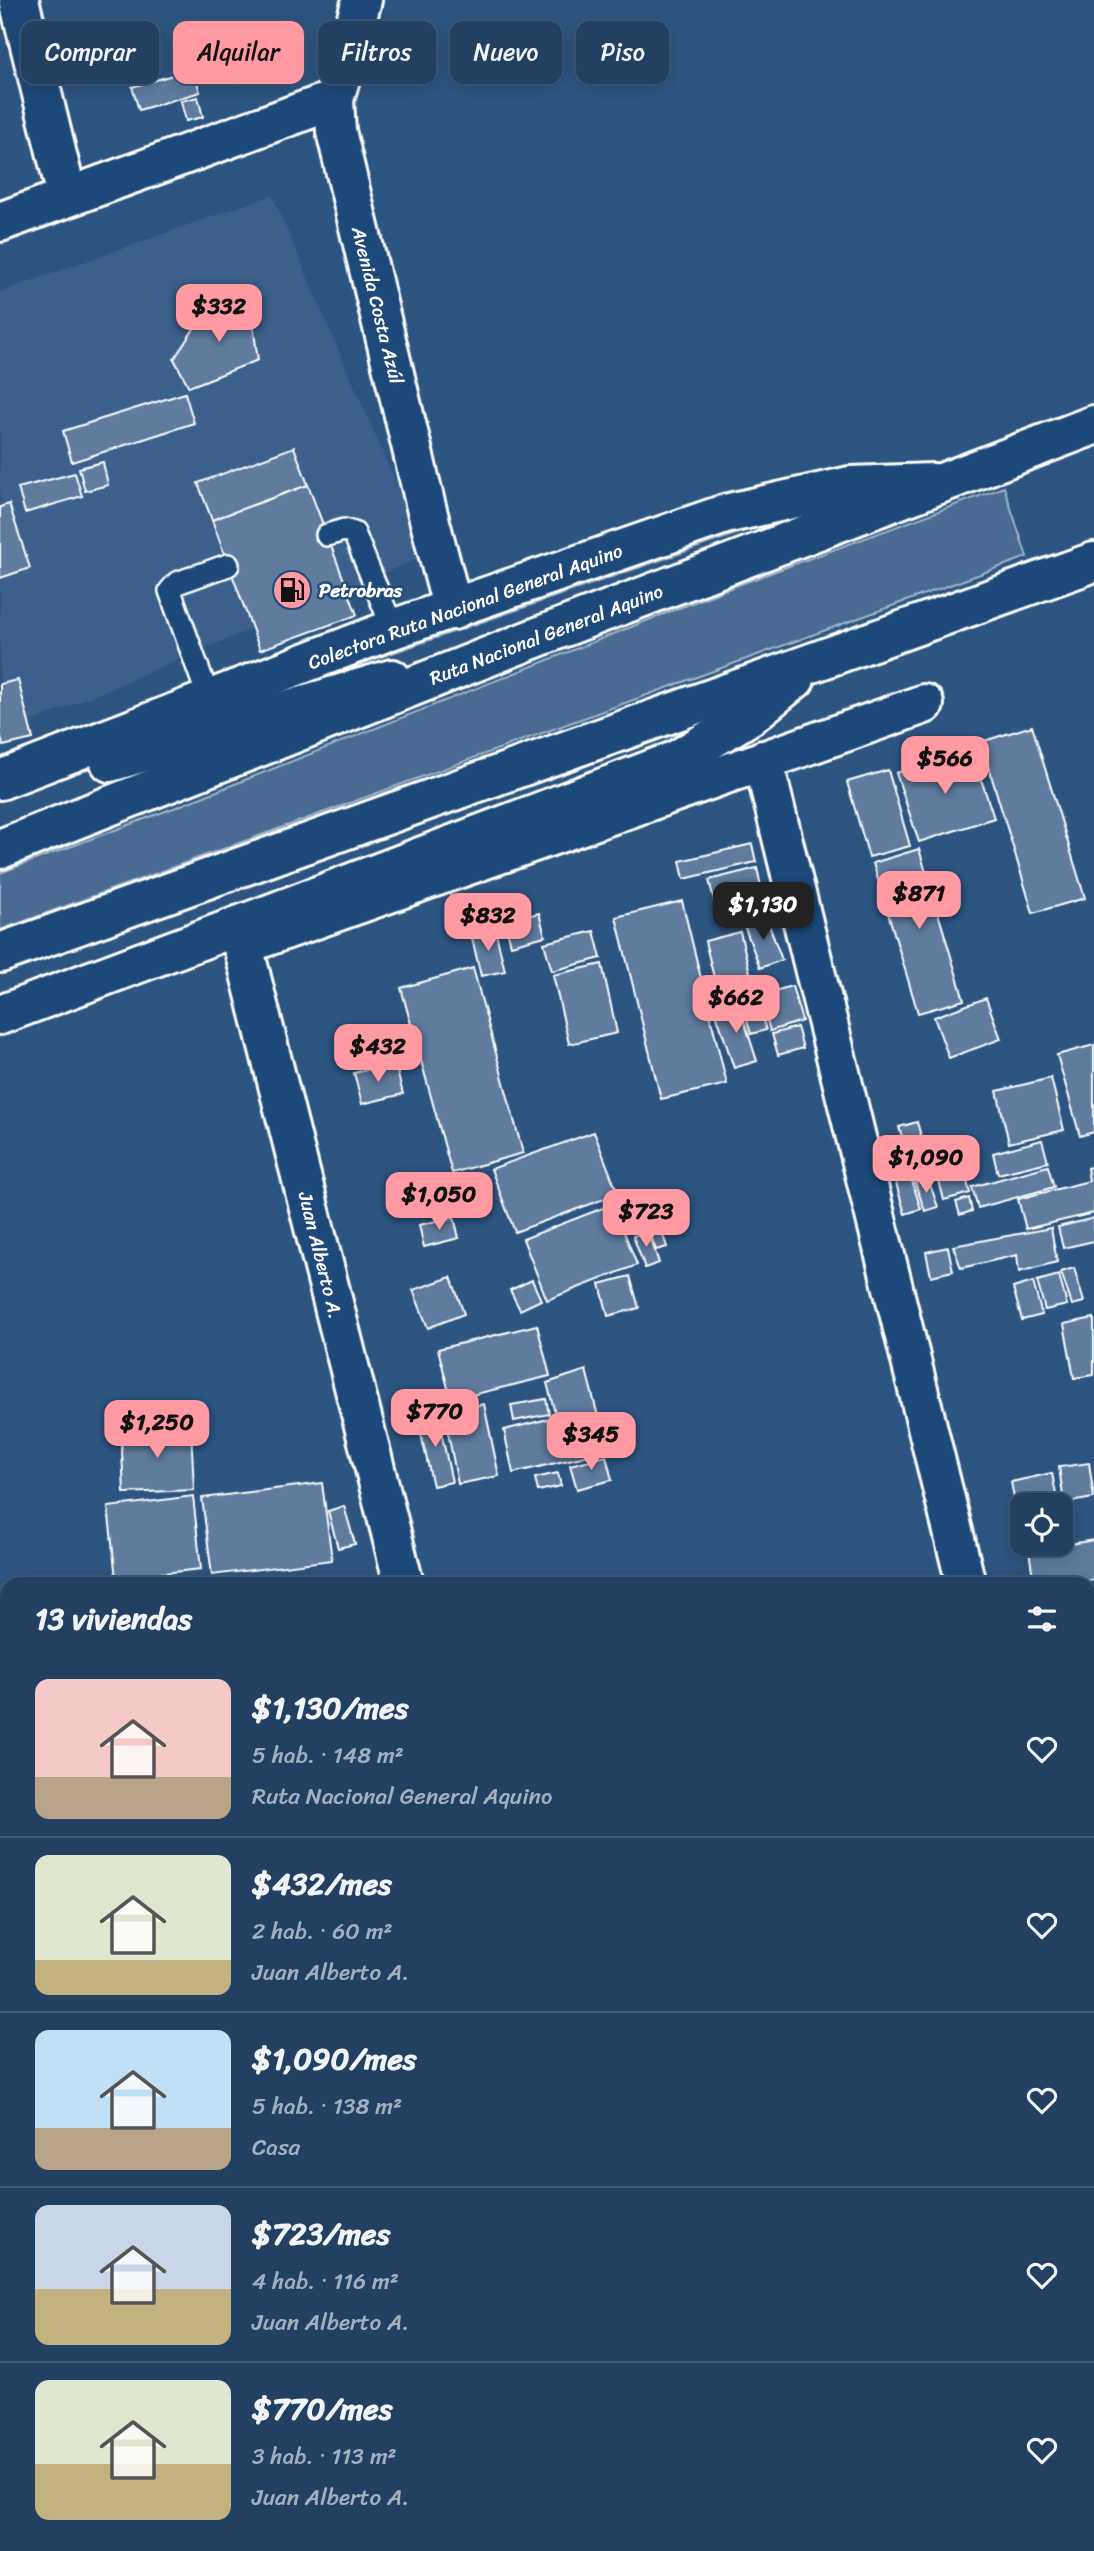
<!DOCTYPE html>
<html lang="es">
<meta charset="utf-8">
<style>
:root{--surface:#214062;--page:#294768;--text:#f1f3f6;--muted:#a2afbe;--line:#3e5977;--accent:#ff9aa2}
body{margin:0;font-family:Sriracha,sans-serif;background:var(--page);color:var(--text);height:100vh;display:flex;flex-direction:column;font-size:26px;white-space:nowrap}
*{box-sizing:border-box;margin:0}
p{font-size:23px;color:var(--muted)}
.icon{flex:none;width:38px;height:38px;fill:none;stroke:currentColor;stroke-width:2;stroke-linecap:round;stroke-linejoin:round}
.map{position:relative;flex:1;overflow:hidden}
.side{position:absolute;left:0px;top:1577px;width:1096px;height:975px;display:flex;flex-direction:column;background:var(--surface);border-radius:21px 21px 0 0;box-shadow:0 4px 18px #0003,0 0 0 2px var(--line)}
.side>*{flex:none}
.hud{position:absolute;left:21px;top:21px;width:700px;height:63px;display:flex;gap:14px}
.controls{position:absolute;left:1010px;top:1493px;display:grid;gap:14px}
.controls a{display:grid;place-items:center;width:63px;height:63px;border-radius:14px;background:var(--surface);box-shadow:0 4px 18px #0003,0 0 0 2px var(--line);font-size:35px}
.price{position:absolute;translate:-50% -60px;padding:0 16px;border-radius:14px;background:var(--accent);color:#111;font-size:23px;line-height:46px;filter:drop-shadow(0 2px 4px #0008)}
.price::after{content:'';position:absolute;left:50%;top:42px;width:21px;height:16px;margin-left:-10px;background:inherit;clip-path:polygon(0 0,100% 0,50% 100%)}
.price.selected{background:#222;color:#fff}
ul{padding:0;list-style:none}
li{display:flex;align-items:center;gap:21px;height:175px;padding:0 35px}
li+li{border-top:2px solid var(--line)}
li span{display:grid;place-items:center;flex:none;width:196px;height:140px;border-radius:14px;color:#555}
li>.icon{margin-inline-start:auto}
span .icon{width:84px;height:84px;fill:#fffc;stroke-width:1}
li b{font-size:30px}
h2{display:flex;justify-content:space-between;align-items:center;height:84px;padding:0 35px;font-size:30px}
.tag{padding:0 24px;border-radius:14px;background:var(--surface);box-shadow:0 4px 18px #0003,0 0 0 2px var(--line);font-size:24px;line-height:63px}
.tag.selected{background:var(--accent);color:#111}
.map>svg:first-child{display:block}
.built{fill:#3b618b}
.green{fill:#486b92;stroke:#a4b5c8;stroke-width:2}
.building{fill:#5e7c9f;stroke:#fff;stroke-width:2}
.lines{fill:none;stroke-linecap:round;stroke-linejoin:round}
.service-casing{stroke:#fff;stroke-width:26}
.minor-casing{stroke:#fff;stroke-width:44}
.primary-casing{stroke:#fff;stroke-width:44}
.motorway-casing{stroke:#fff;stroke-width:44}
.service{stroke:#1f4a7a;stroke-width:21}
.minor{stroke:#1f4a7a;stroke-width:38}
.primary{stroke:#1f4a7a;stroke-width:38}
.motorway{stroke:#1f4a7a;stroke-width:38}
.labels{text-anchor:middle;stroke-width:5;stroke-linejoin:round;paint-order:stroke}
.street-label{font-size:19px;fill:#fff;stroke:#1f4a7a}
.poi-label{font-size:19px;font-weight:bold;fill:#fff;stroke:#1f4a7a;text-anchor:start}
</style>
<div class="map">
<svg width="1094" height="2551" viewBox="0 0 1094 2551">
<rect width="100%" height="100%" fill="#2c5582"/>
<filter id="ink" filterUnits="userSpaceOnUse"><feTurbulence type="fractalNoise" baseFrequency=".0143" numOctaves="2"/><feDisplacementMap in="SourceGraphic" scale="14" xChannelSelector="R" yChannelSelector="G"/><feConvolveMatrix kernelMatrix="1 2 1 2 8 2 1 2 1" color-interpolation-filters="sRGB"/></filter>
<g filter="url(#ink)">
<path class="built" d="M272,195L427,555L0,735V292Z"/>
<g class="green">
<path d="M1004,487L1027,557L0,930V873L179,806L727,589Z"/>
<path d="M764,514L768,523L37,776Z"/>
</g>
<g class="building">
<path d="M193,69L200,92L139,110L132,87Z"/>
<path d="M198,97L203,117L186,121L181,101Z"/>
<path d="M249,297L258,360L189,387L174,359L201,318Z"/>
<path d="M185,393L194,423L72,462L63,431Z"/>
<path d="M294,447L308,485L212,520L198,483Z"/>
<path d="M103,462L108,485L85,491L79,468Z"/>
<path d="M75,473L82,496L25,513L18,488Z"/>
<path d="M308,485L357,615L260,650L212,520Z"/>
<path d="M9,504L30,568L0,578V507Z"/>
<path d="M18,680L33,739L3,746L0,733V684Z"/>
<path d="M1032,726L1085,898L1033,913L981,742Z"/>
<path d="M971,749L994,818L919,842L896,773Z"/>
<path d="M888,770L910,846L869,857L847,782Z"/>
<path d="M752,844L756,862L684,879L680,861Z"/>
<path d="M919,849L964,1000L918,1013L873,863Z"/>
<path d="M757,868L767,913L720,924L709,880Z"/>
<path d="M682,901L727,1084L661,1099L616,917Z"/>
<path d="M539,913L545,936L511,945L505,922Z"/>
<path d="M766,917L782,960L760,968L744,925Z"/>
<path d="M495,929L505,971L481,976L471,934Z"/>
<path d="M594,931L601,958L552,971L544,943Z"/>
<path d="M740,932L754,989L719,998L705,941Z"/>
<path d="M602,964L617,1033L569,1044L553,975Z"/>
<path d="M473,968L523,1153L452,1173L401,988Z"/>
<path d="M792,986L802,1021L770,1031L760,995Z"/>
<path d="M757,998L766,1030L751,1034L742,1003Z"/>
<path d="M986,998L1001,1039L949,1058L934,1017Z"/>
<path d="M738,1002L757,1061L734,1068L715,1010Z"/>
<path d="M797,1027L803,1048L778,1055L772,1034Z"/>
<path d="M386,1028L394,1055L352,1067L345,1039Z"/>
<path d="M1094,1045V1132L1080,1136L1057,1055Z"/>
<path d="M395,1063L403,1094L362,1104L354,1073Z"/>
<path d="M1051,1078L1064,1130L1009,1143L997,1091Z"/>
<path d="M917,1122L925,1150L907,1155L899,1127Z"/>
<path d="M594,1132L618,1194L515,1232L491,1169Z"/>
<path d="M1042,1140L1048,1162L998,1174L993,1153Z"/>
<path d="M962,1162L970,1193L944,1200L936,1169Z"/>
<path d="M1048,1166L1054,1187L978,1208L972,1187Z"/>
<path d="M1094,1166V1213L1026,1229L1018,1199L1089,1181L1087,1168Z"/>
<path d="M910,1175L921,1209L905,1214L895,1180Z"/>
<path d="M928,1179L938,1207L925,1211L915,1183Z"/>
<path d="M969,1198L972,1211L960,1215L956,1202Z"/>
<path d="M613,1204L637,1265L547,1300L523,1239Z"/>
<path d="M454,1217L459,1238L424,1247L419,1225Z"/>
<path d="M1094,1218V1241L1063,1248L1058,1227Z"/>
<path d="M660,1226L667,1247L656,1250L649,1230Z"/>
<path d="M1051,1228L1057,1262L1019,1272L1017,1255L961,1268L953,1246Z"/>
<path d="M648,1231L659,1263L645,1268L633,1236Z"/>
<path d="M948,1247L953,1271L931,1276L926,1252Z"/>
<path d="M1074,1268L1084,1302L1072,1305L1061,1272Z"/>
<path d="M1059,1275L1067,1305L1045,1310L1037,1281Z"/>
<path d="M630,1276L639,1308L608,1316L600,1284Z"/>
<path d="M451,1277L464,1314L428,1328L413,1290Z"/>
<path d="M532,1280L541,1300L520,1310L510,1290Z"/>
<path d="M1033,1282L1042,1315L1022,1320L1013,1288Z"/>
<path d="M1094,1318V1375L1074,1378L1064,1324Z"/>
<path d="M537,1325L550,1376L451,1400L438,1349Z"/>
<path d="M586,1370L607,1451L513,1473L504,1430L556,1417L547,1383Z"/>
<path d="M546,1399L549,1414L514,1421L511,1405Z"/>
<path d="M484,1404L499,1476L458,1484L444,1412Z"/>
<path d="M437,1413L452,1482L433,1486L417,1417Z"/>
<path d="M191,1427L194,1490L124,1493L121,1429Z"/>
<path d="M606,1456L612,1480L577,1489L570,1465Z"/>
<path d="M1089,1463L1094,1498L1064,1503L1059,1467Z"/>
<path d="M558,1473L561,1486L538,1491L535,1478Z"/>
<path d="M1052,1473L1058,1505H1022L1021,1534L1011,1482Z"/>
<path d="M322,1483L332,1560L212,1575L202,1498Z"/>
<path d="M193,1496L201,1569L116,1578L108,1507Z"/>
<path d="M344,1506L355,1544L338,1548L328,1511Z"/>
<path d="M1094,1540V1580L1070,1584H1034L1029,1551Z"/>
<rect x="0" y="1708" width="7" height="42"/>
<path d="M1094,1715V1767L1088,1768V1716Z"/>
<path d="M7,1759V1806L0,1807V1760Z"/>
<path d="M7,1827V1877L1,1878L0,1828Z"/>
<path d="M7,1900V1941L0,1942V1901Z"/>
<path d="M1094,1992V2021L1088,2022V1993Z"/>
<path d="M1094,2025V2049L1088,2050V2026Z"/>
<path d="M409,2544L410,2551H374L373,2545Z"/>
<path d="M462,2544H488L489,2551H463Z"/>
<path d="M493,2544H535L536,2551H494Z"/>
<path d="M547,2544H558L559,2551H548Z"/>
<path d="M708,2544H803L761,2551H709Z"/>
</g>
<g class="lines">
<defs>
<g id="service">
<path d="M327,535L344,530L354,533L393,629"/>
<path d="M209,699L170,591L177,583L228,565"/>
</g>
<g id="minor">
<path d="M19,0L67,196"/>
<path d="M362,0L334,100L336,131L426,507L453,610"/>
<path d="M0,222L334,100"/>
<path d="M763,760L966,1584"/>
<path d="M238,926L404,1584"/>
<path d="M242,945L924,704"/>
<path d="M1088,1898L1094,1897"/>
<path d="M1088,2497L1094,2496"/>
<path d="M0,2529L7,2528"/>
<path d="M600,2544L601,2551"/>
<path d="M1075,2544L1076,2551"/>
</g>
<g id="primary">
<path d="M110,762L392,679"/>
<path d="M0,780L393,629L725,514L850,486L933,483"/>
<path d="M0,1015L238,926"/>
</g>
<g id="motorway">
<path d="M0,849L548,633L1094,425"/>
<path d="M238,926L677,760L752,714L795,679"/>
<path d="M0,953L1094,562"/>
</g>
</defs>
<use href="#service" class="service-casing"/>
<use href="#minor" class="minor-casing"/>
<use href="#primary" class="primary-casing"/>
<use href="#motorway" class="motorway-casing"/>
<use href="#service" class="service"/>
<use href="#minor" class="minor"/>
<use href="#primary" class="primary"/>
<use href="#motorway" class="motorway"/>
</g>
</g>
<defs>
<symbol id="fuel-disc" viewBox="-11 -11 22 22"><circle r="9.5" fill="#ff9aa2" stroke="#1f4a7a"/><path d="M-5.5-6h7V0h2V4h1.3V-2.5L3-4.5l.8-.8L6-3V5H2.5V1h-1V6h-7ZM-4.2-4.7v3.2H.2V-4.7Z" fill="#111"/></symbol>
</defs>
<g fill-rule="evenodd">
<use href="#fuel-disc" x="270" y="568" width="44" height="44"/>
</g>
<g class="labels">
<g class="street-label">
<text transform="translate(378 305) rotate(76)" y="7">Avenida Costa Azúl</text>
<text transform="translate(465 606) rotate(-20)" y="7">Colectora Ruta Nacional General Aquino</text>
<text transform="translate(546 634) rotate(-21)" y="7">Ruta Nacional General Aquino</text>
<text transform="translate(321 1255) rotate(76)" y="7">Juan Alberto A.</text>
</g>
<g class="poi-label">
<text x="319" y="597">Petrobras</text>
</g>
</g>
</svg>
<div class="controls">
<a><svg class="icon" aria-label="locate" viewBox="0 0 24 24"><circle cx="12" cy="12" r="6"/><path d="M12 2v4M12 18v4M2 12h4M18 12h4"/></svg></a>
</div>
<b class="price" style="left:219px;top:344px">$332</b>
<b class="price" style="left:945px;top:796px">$566</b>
<b class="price" style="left:919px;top:931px">$871</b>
<b class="price selected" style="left:763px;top:942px">$1,130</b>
<b class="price" style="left:488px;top:953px">$832</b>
<b class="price" style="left:736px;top:1035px">$662</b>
<b class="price" style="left:378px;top:1084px">$432</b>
<b class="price" style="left:926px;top:1195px">$1,090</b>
<b class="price" style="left:439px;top:1232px">$1,050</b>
<b class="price" style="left:646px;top:1249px">$723</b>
<b class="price" style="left:435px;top:1449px">$770</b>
<b class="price" style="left:157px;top:1460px">$1,250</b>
<b class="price" style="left:591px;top:1472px">$345</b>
<div class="hud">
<a class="tag">Comprar</a>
<a class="tag selected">Alquilar</a>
<a class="tag">Filtros</a>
<a class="tag">Nuevo</a>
<a class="tag">Piso</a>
</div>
<section class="side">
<h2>13 viviendas<svg class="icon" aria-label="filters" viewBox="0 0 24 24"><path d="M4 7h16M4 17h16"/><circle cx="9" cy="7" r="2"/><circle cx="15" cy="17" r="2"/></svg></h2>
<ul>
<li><span style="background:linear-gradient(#f6c9c9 70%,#b9a48a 0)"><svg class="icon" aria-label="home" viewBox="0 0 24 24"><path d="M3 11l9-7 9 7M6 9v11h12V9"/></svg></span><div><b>$1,130/mes</b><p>5 hab. · 148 m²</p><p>Ruta Nacional General Aquino</p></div><svg class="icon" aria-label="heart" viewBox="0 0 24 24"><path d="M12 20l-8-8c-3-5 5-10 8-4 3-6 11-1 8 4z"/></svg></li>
<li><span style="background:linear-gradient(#dfe7d0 75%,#c2b280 0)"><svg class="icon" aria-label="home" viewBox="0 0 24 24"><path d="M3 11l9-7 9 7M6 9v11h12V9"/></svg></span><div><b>$432/mes</b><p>2 hab. · 60 m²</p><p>Juan Alberto A.</p></div><svg class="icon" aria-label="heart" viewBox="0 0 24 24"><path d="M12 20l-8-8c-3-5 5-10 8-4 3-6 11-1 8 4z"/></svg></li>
<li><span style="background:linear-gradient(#bfe0f5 70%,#b9a48a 0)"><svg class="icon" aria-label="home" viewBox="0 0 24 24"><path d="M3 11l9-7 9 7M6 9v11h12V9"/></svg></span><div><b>$1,090/mes</b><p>5 hab. · 138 m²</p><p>Casa</p></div><svg class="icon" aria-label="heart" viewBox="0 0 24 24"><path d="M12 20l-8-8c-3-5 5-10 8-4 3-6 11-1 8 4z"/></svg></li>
<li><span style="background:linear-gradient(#c9d6e8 60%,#c2b280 0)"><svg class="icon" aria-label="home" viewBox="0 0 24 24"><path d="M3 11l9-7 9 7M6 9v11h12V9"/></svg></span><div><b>$723/mes</b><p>4 hab. · 116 m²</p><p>Juan Alberto A.</p></div><svg class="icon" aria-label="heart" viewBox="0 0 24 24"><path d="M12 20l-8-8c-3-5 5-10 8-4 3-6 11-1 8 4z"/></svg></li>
<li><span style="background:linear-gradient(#dfe7d0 60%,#c2b280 0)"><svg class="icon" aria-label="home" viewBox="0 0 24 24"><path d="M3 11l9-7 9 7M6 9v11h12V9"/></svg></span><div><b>$770/mes</b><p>3 hab. · 113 m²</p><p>Juan Alberto A.</p></div><svg class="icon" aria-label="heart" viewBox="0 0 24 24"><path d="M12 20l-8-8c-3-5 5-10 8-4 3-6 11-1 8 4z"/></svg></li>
</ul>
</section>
</div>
